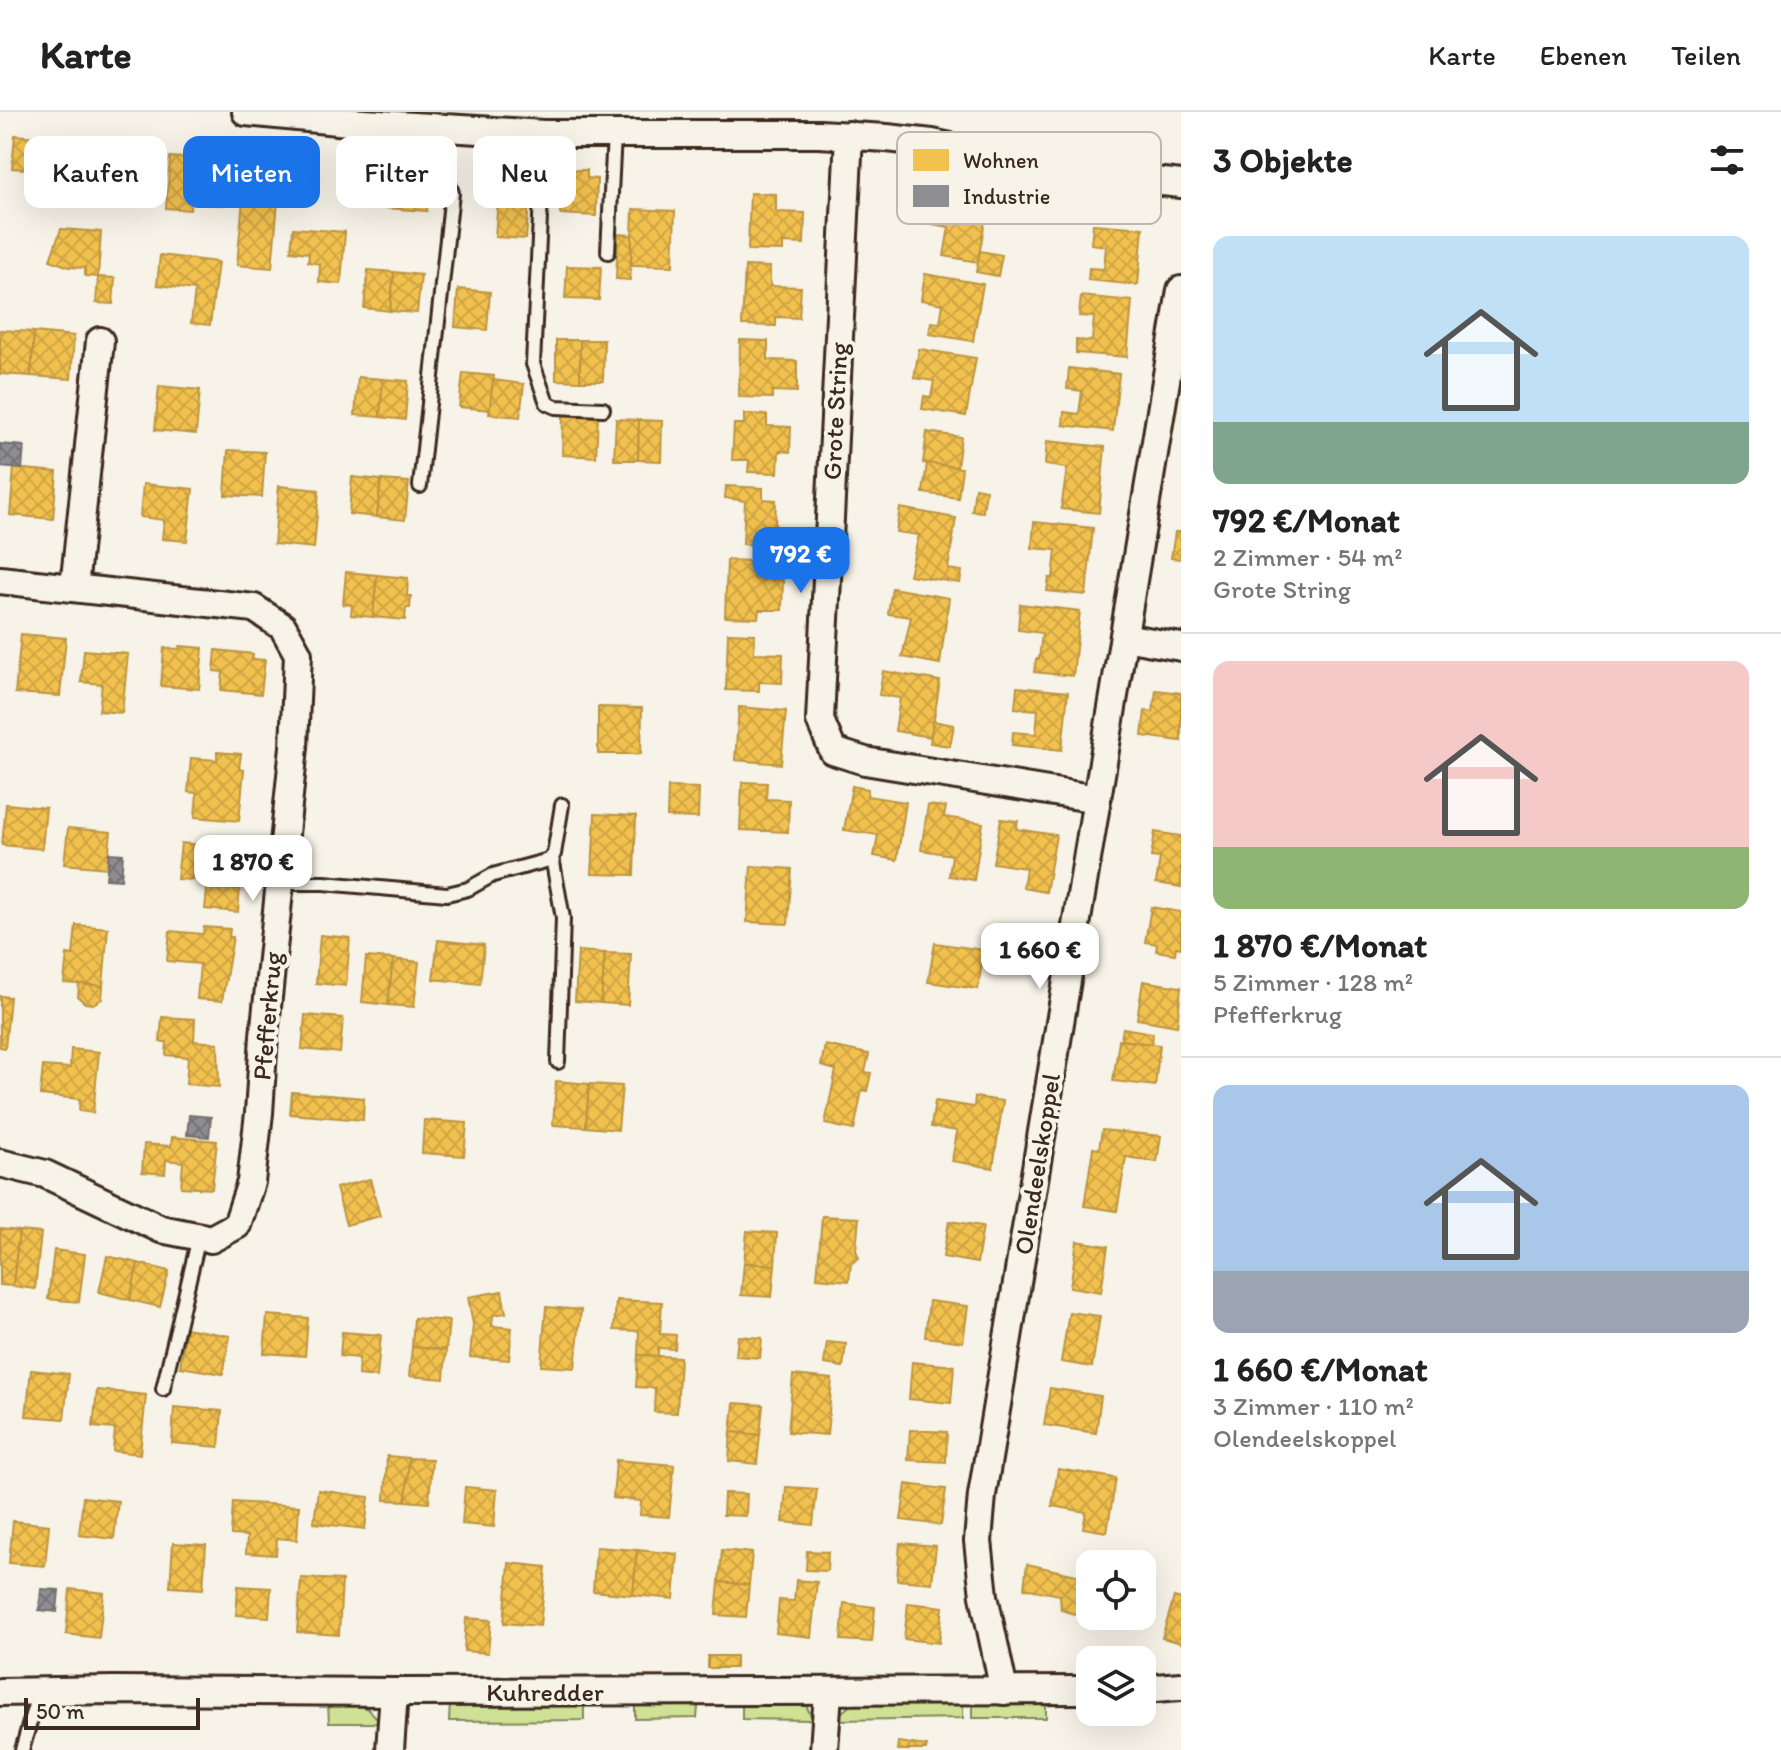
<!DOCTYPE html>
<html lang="de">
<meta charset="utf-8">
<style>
:root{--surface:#fff;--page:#f2f2f2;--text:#222;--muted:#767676;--line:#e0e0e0;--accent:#1a73e8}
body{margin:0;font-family:Itim,sans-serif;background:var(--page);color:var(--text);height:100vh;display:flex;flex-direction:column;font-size:30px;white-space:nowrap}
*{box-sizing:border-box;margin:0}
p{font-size:26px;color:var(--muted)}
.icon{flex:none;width:44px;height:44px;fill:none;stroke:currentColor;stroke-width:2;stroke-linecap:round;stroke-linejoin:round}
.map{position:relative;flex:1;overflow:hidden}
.sheet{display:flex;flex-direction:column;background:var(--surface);width:600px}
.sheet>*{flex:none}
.guide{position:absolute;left:24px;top:24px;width:760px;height:72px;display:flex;gap:16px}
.controls{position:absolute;left:1076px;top:1438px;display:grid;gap:16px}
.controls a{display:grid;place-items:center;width:80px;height:80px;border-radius:16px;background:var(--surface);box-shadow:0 8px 32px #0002;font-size:40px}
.scale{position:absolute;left:24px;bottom:20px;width:176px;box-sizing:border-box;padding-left:8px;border:4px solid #3b2a1e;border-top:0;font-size:22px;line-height:28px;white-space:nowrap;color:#3b2a1e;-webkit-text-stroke:6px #f7f3e8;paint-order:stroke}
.price{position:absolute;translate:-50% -68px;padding:0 18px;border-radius:16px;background:#fff;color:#222;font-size:26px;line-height:52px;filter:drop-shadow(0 2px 4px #0008)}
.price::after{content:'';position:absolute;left:50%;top:48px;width:24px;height:18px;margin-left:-12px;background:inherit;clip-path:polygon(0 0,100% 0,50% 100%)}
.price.current{background:var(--accent);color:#fff}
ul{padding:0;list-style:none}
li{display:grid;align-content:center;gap:16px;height:424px;padding:0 32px}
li+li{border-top:2px solid var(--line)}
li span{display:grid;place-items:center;height:248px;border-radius:16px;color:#555}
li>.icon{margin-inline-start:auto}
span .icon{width:144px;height:144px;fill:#fffc;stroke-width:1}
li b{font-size:34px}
h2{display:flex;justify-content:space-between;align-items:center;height:96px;padding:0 32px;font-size:34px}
.pill{padding:0 28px;border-radius:16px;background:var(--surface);box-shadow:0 8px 32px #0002;font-size:28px;line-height:72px}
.pill.current{background:var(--accent);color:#fff}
header{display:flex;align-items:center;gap:48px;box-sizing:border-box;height:112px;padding:0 40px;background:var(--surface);border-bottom:2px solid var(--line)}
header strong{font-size:38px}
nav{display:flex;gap:44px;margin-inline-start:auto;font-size:28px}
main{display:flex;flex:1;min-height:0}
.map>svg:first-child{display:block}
.grass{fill:#cee195;stroke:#84865a;stroke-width:2}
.homes{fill:url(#homes-cross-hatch);stroke:#bb9440;stroke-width:2}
.industry{fill:url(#industry-cross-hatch);stroke:#746f6f;stroke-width:2}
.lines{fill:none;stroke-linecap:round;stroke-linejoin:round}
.service-casing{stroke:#3b2a1e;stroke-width:18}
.minor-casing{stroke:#3b2a1e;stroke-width:32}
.service{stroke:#f7f3e8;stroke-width:12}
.minor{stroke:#f7f3e8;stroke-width:26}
.labels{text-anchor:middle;stroke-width:8;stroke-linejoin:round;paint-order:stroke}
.street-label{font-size:26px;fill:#3b2a1e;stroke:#f7f3e8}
.key{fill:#f7f3e8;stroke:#bfb7ab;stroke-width:2}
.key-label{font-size:22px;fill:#3b2a1e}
</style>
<header>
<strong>Karte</strong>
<nav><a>Karte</a><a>Ebenen</a><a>Teilen</a></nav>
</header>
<main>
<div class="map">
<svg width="1181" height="1638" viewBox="0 0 1181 1638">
<defs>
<pattern id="homes-cross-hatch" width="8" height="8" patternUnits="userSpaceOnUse" patternTransform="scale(2)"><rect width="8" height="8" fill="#f2c14e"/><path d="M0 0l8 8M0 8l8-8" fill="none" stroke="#d0a644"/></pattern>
<pattern id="industry-cross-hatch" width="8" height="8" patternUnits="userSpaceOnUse" patternTransform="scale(2)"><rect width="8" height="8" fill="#8d8d92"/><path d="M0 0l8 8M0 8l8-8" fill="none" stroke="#747377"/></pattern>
</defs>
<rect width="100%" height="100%" fill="#f7f3e8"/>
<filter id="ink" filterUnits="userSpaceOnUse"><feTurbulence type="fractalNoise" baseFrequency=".0125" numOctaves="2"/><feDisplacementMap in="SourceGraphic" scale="16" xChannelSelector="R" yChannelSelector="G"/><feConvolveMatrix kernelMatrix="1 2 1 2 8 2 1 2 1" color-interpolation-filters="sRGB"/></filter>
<g filter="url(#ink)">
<g class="grass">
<path d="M1041,1587L1046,1592V1606H973V1588Z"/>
<path d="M742,1588L805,1591L813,1608L742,1607Z"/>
<path d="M963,1588V1606L837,1608L842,1600L856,1589Z"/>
<path d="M584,1589V1608L449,1609L450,1591Z"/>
<path d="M635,1589H692L698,1595L697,1606L635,1607Z"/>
<path d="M328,1592C349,1592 370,1589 379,1611H329Z"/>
</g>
<g class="homes">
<path d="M15,23L59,27L56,60L12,56Z"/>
<path d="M79,29L122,33L118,67L76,62Z"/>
<path d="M170,45L210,48V55L224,56L221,93L191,91L190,98L166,96Z"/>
<path d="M373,55L402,58L399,97L370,95Z"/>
<path d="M503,56L531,61L529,89L489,86L491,58L503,59Z"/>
<path d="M402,58L430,60L427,99L399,97Z"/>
<path d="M573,58H587V66L597,67L596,104L560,102L561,65L573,66Z"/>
<path d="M750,81L776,82V100L805,101L804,132L783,131V139L748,138Z"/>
<path d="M930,86L987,96L978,150L944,144L949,115L926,111Z"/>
<path d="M243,87L278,90L272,156L237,153Z"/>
<path d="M498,87L529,89L526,127L495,125Z"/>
<path d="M633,97L675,99L673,154L631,153Z"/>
<path d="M1093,112L1143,116L1138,173L1088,168L1089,156L1104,157L1106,134L1091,132Z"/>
<path d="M293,116L345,120L341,172L319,170L320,152L308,150L309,141L291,139Z"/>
<path d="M61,117L101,120L98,165L85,164V156L69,155L50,148Z"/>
<path d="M618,122L632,123L630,168L616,167Z"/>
<path d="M980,139L1002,143L998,164L976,160Z"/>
<path d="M160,143L218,150L210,213L191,211L195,178L157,173Z"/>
<path d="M567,154L601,155L599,188L565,187Z"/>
<path d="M745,154L770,155V174L801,175L799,206L776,205V214L742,213Z"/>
<path d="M368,158L394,160L390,199L364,196Z"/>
<path d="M394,160L421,163L417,201L390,199Z"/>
<path d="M925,162L983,172L973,229L929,222L931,210L940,211L943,192L921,188Z"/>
<path d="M98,165L115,166L113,192L96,191Z"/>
<path d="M458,177L490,180L487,218L455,215Z"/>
<path d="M1081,184L1132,189L1127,245L1076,241V228L1092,229L1094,205L1079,204Z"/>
<path d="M0,218L34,220L31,264L0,262Z"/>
<path d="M34,220L74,224L71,267L31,264Z"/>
<path d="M556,228H580V269L556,268Z"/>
<path d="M580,228H604L603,269H580Z"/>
<path d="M740,228L768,229V248L797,249V280L772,279V286L739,285Z"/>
<path d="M919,237L976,246L966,304L922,297L924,284L931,285L934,269L914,266Z"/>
<path d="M1069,256L1119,262L1113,319L1063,313L1064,300L1079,302L1082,279L1067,277Z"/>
<path d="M463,261L494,264L490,298L459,295Z"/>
<path d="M358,265L383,267L380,305L355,303Z"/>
<path d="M383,267L408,269L405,308L380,305Z"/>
<path d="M493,268L524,272L520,305L489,302Z"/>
<path d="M159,274L200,278L196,322L155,318Z"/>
<path d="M744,302L767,303V314L791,315L790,340L779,339L778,361L748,360L749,348H732L734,312H744Z"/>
<path d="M563,303L598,304L596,345L562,343Z"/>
<path d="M616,307L639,308L638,348H614Z"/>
<path d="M639,308L662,309L661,349L638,348Z"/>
<path d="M927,320L961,325L957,355L923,351Z"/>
<path d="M1047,329L1105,335L1099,401L1061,397L1067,356L1045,353Z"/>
<path d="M228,338L265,340L262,385L225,383Z"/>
<path d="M927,351L962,356L958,386L923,381Z"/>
<path d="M14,356L57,360L53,407L10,403Z"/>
<path d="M352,365L381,368L377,405L349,402Z"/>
<path d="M381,368L409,370L405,408L377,405Z"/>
<path d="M143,372L193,377L187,429L162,427L164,408L140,405Z"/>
<path d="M279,374L319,378L314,436L274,432Z"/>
<path d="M726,374L763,376V387L776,388L774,434L743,432L745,389L725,386Z"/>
<path d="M975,376L986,378L983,400L972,399Z"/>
<path d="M900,396L956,406L948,457L962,459L960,471L909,463L919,423L896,420Z"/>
<path d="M1034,410L1093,416L1086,483L1047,479L1049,466H1053L1056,438L1032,436Z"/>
<path d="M1175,420H1181V447L1171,446Z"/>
<path d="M727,448L754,449V467L783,468L782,498H759L758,506L725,505Z"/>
<path d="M346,460L377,463L373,505L351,503L352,493L343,492Z"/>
<path d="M377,463L408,466L407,484H411L410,496H406L405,508L373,505Z"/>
<path d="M892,476L949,486L940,552L902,545L911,505L888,502Z"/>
<path d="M1020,492L1080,499L1073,564L1034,560L1036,547H1039L1042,521L1018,518Z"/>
<path d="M728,521L755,522L754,541L783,542L782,571L759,570V579L726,578Z"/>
<path d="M21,522L66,526L60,584L15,581Z"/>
<path d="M180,534L203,536L199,577L161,574L164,536L180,537Z"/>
<path d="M84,538L128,542L122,601L99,599L102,572L81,570Z"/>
<path d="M216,538L253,542L252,547L265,548L261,582L221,578L223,560L214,559Z"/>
<path d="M883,559L940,569L931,625L895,619L900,586L879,583Z"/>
<path d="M1017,575L1068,580L1062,638L1012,633L1013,620L1036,622L1038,598L1015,596Z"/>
<path d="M1156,578L1181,581V629L1142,624L1145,599L1153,600Z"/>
<path d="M598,595L642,596L641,642H598Z"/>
<path d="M739,595L786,599L781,652L735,648Z"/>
<path d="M933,609L954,613L950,634L930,631Z"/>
<path d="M217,640L241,642L239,657L244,658L239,709L195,705L197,681L188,680L191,646L217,648Z"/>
<path d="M742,670L767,671L766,687L789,688L788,720L740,718Z"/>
<path d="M852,674L868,677L867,684L906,690L897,748L874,744L878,723L844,718Z"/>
<path d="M668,675L699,676L698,706L667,705Z"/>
<path d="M6,692L46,696L42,737L2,733Z"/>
<path d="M928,693L946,695L944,705L983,711L974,768L949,764L952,743L921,738Z"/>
<path d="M595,702L636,704L634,763L592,762Z"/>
<path d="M1001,707L1018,709L1016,717L1056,723L1046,780L1023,776L1026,756L993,751Z"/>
<path d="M68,716L111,720L107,756L64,752Z"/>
<path d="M1155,720L1181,724V775L1156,771L1160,746L1151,745Z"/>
<path d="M181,731L237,737L233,776H240L238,800L205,797L209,757L193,755L192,768L177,767Z"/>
<path d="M751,754L792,757L788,812L747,810Z"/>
<path d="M1151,795L1181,800V836L1176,835L1175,842L1156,839L1157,832L1145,830Z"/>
<path d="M76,813L108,816L103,874L64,871L67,842L73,843Z"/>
<path d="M204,815L230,817L229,825H233L222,889L197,887L200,852L167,849L170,819L203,822Z"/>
<path d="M320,823L350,826L346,874L316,871Z"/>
<path d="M438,828L484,833L480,872L433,867Z"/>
<path d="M935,831L984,838L978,877L928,870Z"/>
<path d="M578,839L605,841L601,891L575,889Z"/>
<path d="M605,841L631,842L628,893L601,891Z"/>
<path d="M366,845L393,847L388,893L362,890Z"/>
<path d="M393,847L419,850L414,895L388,893Z"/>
<path d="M1143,869L1181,875L1177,914L1137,907Z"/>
<path d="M79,872L103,874L102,887L93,892L85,891L78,885Z"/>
<path d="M0,884L10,885L5,936L0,935Z"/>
<path d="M305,903L343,906L340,941L302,937Z"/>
<path d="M162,905L195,907L194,929L218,931L219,975L186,972L188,945L166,943L167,930H160Z"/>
<path d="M1123,916L1153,921L1152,932L1121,928Z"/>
<path d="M1119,928L1160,933L1155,974L1113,969Z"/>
<path d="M825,933L869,942L865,960L871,961L867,979L862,978L854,1018L825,1012L836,958L821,954Z"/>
<path d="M71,937L99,940L93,1001L79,999L80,987L40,983L43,954L70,956Z"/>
<path d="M556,969L589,972L586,1015L553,1013Z"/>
<path d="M589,972L622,974L618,1018L586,1015Z"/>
<path d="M292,980L364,986L363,1008L290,1002Z"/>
<path d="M975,985L1003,989L993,1056L952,1049L957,1019L931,1015L935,989L974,995Z"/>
<path d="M424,1008L467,1011L464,1044L422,1041Z"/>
<path d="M1102,1018L1161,1024L1157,1050L1126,1045L1117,1099L1084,1094L1093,1036L1099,1037Z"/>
<path d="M172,1025L217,1029L212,1077L181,1075L183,1050L166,1048L165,1062L142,1060L144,1032L171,1034Z"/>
<path d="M370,1067L380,1104L346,1113L336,1076Z"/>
<path d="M822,1104L859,1106L856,1138L859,1146L851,1152L849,1169L817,1166Z"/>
<path d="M949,1109L983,1114L977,1151L943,1145Z"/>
<path d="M0,1117L19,1119L13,1174L0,1173Z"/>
<path d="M19,1119L41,1121L35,1177L13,1174Z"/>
<path d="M747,1119L777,1121L775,1153L744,1151Z"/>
<path d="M1077,1129L1108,1134L1101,1180L1070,1175Z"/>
<path d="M54,1138L85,1142L79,1190L48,1187Z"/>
<path d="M107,1144L138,1151L130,1188L99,1180Z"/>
<path d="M138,1151L169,1159L160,1195L130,1188Z"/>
<path d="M744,1151L775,1153L772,1185L741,1183Z"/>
<path d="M502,1179L506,1201L493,1203L492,1214L512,1216L509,1248L470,1245L473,1212L468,1185Z"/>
<path d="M616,1188L662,1190L660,1222L676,1223L675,1237L658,1236V1244L638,1243L639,1219L614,1218Z"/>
<path d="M929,1189L968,1194L963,1230L925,1225Z"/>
<path d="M546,1195L581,1198L575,1256L541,1254Z"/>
<path d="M1069,1200L1100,1204L1092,1255L1061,1250Z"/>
<path d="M267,1203L308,1206L305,1244L264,1241Z"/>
<path d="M414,1206L449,1209L446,1238L412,1235Z"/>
<path d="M186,1216L230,1224L223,1262L180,1255Z"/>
<path d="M342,1220L381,1223L377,1265L358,1263L359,1246L340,1244Z"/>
<path d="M738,1224L762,1226L760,1246L736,1244Z"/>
<path d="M827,1230L846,1232L843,1255L824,1252Z"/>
<path d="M412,1235L446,1238L444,1267L409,1264Z"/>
<path d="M638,1243L680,1245L677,1301L654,1300L655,1276L636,1275Z"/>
<path d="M912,1250L954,1254L951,1291L909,1287Z"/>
<path d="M31,1258L69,1262L64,1307L26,1304Z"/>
<path d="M793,1263L832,1267L827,1323L788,1320Z"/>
<path d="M1050,1276L1101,1284L1096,1321L1044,1313Z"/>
<path d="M97,1278L146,1283L140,1342L113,1339L115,1317L93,1315Z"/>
<path d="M734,1291L763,1293L760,1323L731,1320Z"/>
<path d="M174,1295L222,1299L219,1335L172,1331Z"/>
<path d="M910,1318L947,1320L946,1350L908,1348Z"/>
<path d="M731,1320L760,1323L757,1352L729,1349Z"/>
<path d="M387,1344L409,1346L406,1389L385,1388Z"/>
<path d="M409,1346L432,1347L429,1391L406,1389Z"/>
<path d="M616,1348L674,1353L669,1405L640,1403L641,1389L613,1386Z"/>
<path d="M1058,1357L1116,1366L1107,1420L1083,1416L1086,1400L1052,1394Z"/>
<path d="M906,1372L946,1377L941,1413L901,1408Z"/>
<path d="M465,1375L497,1378L494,1415L462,1412Z"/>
<path d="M786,1375L817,1377L813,1413L783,1410Z"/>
<path d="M318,1378L369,1385L365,1417L314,1411Z"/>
<path d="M724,1381L747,1382L746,1404L723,1403Z"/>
<path d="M83,1385L118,1389L114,1427L79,1423Z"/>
<path d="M233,1390L299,1394L297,1428L277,1426L276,1443L246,1441L247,1424L231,1423Z"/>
<path d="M13,1409L49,1413L45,1454L9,1451Z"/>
<path d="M173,1431L206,1433L203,1477L170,1475Z"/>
<path d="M900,1431L936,1434L932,1471L897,1468Z"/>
<path d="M596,1435L637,1438L633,1483L593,1479Z"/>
<path d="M637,1438L678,1442L674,1487L633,1483Z"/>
<path d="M722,1438L752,1441L749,1473L719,1470Z"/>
<path d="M807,1439L828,1440L827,1459L806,1458Z"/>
<path d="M509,1451L546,1455L540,1514L504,1511Z"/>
<path d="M1027,1452L1090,1466V1504H1094L1092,1507L1061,1498L1060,1483L1024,1476Z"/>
<path d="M301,1466L342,1468L339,1523L297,1520Z"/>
<path d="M796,1468L817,1470L811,1525L776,1521L779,1488L794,1489Z"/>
<path d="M719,1470L749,1473L746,1505L716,1503Z"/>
<path d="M238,1474L271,1476L269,1505L236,1503Z"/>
<path d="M70,1477L104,1481L99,1526L66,1522Z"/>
<path d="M1174,1485L1181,1487V1531L1162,1526Z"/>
<path d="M844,1491L875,1495L872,1530L841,1528Z"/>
<path d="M908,1491L943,1495L939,1531L904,1527Z"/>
<path d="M466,1506L491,1508L488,1541L464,1539Z"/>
<rect x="708" y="1544" width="28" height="12"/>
<path d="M898,1630L927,1634L926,1638H897Z"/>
</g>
<g class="industry">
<path d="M0,332L24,334L22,357L0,355Z"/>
<path d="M109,741L123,742L121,768L106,767Z"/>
<path d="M189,1003L211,1005L209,1025L187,1023Z"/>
<path d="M41,1477L59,1478L57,1500L39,1498Z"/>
</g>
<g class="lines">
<defs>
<g id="service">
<path d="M544,22L533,252L547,291L556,295L603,297"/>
<path d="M608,140L614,22"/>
<path d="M420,374L452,81L430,16"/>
<path d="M552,745L563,806L558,950"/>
<path d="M281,771H324L447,782L468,777L493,763L549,748L554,742L562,693"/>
<path d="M163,1277L199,1125"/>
<path d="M22,1638L39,1579"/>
</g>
<g id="minor">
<path d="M246,0L348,10L544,22H819L887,26L932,31L1055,58L1181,72"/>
<path d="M849,23L820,608L833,639L865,649L1097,687"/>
<path d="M0,468L254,496L283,515L298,542L294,635L264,924L259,1001L251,1070L237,1113L211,1127L161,1117L45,1062L0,1051"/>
<path d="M74,476L100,229"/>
<path d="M1124,525L1181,535"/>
<path d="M1142,1577L1181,1574"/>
<path d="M1004,1579L984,1484L978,1429L982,1383L1181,178"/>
<path d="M0,1580L113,1578L394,1580L1090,1578"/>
<path d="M390,1638L394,1580"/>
<path d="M824,1638L828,1580"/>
</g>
</defs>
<use href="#service" class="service-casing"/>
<use href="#minor" class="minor-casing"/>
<use href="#service" class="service"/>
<use href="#minor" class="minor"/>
</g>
</g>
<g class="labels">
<g class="street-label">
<text transform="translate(835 299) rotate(-87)" y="9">Grote String</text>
<text transform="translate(267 904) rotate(-85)" y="9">Pfefferkrug</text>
<text transform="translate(1037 1052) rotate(-81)" y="9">Olendeelskoppel</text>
<text x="545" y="1589">Kuhredder</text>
</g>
</g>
<rect x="897" y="20" width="264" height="92" rx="12" class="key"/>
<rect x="913" y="37" width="36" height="22" fill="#f2c14e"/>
<rect x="913" y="73" width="36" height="22" fill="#8d8d92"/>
<g class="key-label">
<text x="963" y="56">Wohnen</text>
<text x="963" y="92">Industrie</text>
</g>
</svg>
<div class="controls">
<a><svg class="icon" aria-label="locate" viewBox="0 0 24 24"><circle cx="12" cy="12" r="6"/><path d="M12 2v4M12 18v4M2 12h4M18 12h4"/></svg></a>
<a><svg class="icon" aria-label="layers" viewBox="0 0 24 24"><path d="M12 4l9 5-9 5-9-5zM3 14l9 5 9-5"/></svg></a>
</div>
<div class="scale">50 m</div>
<b class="price current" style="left:801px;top:483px">792 €</b>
<b class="price" style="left:253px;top:791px">1 870 €</b>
<b class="price" style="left:1040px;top:879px">1 660 €</b>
<div class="guide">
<a class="pill">Kaufen</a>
<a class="pill current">Mieten</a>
<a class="pill">Filter</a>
<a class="pill">Neu</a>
</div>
</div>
<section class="sheet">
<h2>3 Objekte<svg class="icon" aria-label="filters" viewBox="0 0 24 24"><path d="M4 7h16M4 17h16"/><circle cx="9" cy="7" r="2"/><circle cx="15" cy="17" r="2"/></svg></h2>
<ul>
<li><span style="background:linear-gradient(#bfe0f5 75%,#7fa58c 0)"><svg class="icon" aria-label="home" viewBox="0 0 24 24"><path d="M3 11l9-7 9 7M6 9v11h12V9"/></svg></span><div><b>792 €/Monat</b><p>2 Zimmer · 54 m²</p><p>Grote String</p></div></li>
<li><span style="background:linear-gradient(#f6c9c9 75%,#8fb573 0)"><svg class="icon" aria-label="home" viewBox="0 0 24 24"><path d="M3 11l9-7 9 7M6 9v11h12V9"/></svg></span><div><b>1 870 €/Monat</b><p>5 Zimmer · 128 m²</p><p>Pfefferkrug</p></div></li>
<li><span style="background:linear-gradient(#a9c7e8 75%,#9aa5b1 0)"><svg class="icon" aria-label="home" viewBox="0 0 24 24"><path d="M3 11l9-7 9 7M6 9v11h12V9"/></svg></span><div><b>1 660 €/Monat</b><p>3 Zimmer · 110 m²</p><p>Olendeelskoppel</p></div></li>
</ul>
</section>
</main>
